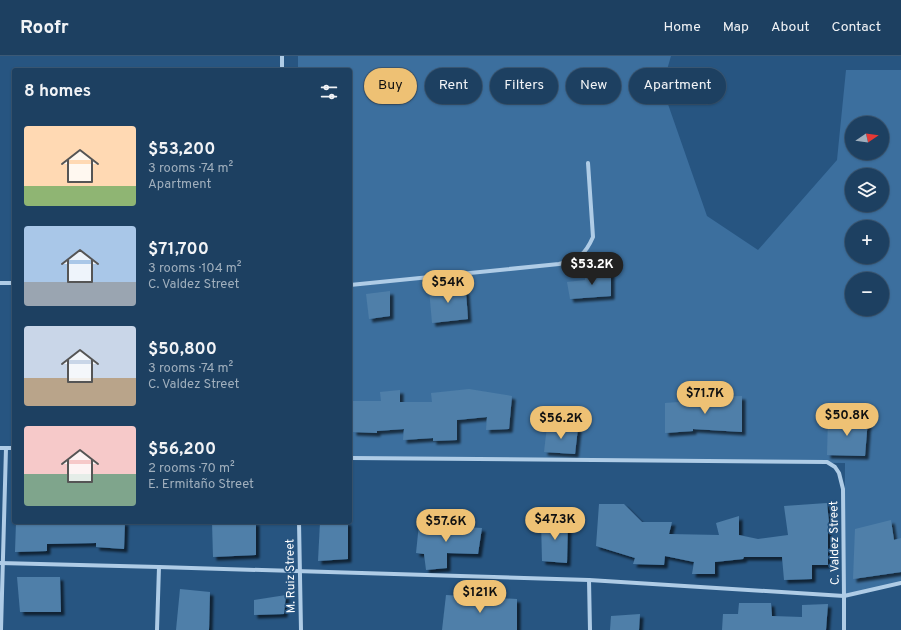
<!DOCTYPE html>
<meta charset="utf-8">
<style>
:root{--surface:#1d4061;--page:#2a4b6a;--text:#f1f3f6;--muted:#a0afbd;--line:#3b5976;--accent:#eec174}
body{margin:0;font-family:Overpass,sans-serif;background:var(--page);color:var(--text);height:100vh;display:flex;flex-direction:column;font-size:15px;white-space:nowrap}
*{box-sizing:border-box;margin:0}
p{font-size:13px;color:var(--muted)}
.icon{flex:none;width:22px;height:22px;fill:none;stroke:currentColor;stroke-width:2;stroke-linecap:round;stroke-linejoin:round}
.map{position:relative;flex:1;overflow:hidden}
.details{position:absolute;left:12px;top:12px;width:340px;height:456px;display:flex;flex-direction:column;background:var(--surface);border-radius:4px;box-shadow:0 1px 3px #0004,0 0 0 1px var(--line)}
.details>*{flex:none}
.banner{position:absolute;left:364px;top:12px;width:380px;height:36px;display:flex;gap:8px}
.needle{width:26px;rotate:77deg}
.controls{position:absolute;left:845px;top:60px;display:grid;gap:8px}
.controls a{display:grid;place-items:center;width:44px;height:44px;border-radius:50%;background:var(--surface);box-shadow:0 1px 3px #0004,0 0 0 1px var(--line);font-size:20px}
.price{position:absolute;translate:-50% -34px;padding:0 9px;border-radius:14px;background:var(--accent);color:#111;font-size:13px;line-height:26px;filter:drop-shadow(0 1px 2px #0008)}
.price::after{content:'';position:absolute;left:50%;top:24px;width:12px;height:9px;margin-left:-6px;background:inherit;clip-path:polygon(0 0,100% 0,50% 100%)}
.price.on{background:#222;color:#fff}
ul{padding:0;list-style:none}
li{display:flex;align-items:center;gap:12px;height:100px;padding:0 12px}
li span{display:grid;place-items:center;flex:none;width:112px;height:80px;border-radius:4px;color:#555}
li>.icon{margin-inline-start:auto}
span .icon{width:48px;height:48px;fill:#fffc;stroke-width:1}
li b{font-size:17px}
h2{display:flex;justify-content:space-between;align-items:center;height:48px;padding:0 12px;font-size:17px}
.pill{padding:0 14px;border-radius:18px;background:var(--surface);box-shadow:0 1px 3px #0004,0 0 0 1px var(--line);font-size:14px;line-height:36px}
.pill.on{background:var(--accent);color:#111}
header{display:flex;align-items:center;gap:24px;box-sizing:border-box;height:56px;padding:0 20px;background:var(--surface);border-bottom:1px solid var(--line)}
header strong{font-size:19px}
nav{display:flex;gap:22px;margin-inline-start:auto;font-size:14px}
.map>svg:first-child{display:block}
.green{fill:#3c6f9e;fill-rule:evenodd}
.building{fill:#4f7fa9;filter:url(#shadow)}
.lines{fill:none;stroke-linecap:round;stroke-linejoin:round}
.minor{stroke:#afcce6;stroke-width:4}
.labels{text-anchor:middle;stroke-width:3.5;stroke-linejoin:round;paint-order:stroke}
.street-label{font-size:12px;fill:#fff;stroke:#275581}
</style>
<header>
<strong>Roofr</strong>
<nav><a>Home</a><a>Map</a><a>About</a><a>Contact</a></nav>
</header>
<div class="map">
<svg width="901" height="574" viewBox="0 0 901 574">
<defs>
<filter id="shadow"><feDropShadow dx="3.5" dy="3.5" stdDeviation="1" flood-color="#0009"/></filter>
</defs>
<rect width="100%" height="100%" fill="#275581"/>
<path class="green" d="M298,0H671L662,31L707,160L758,194L837,104L846,14H901V526L844,540L845,407L350,403V14H298ZM852,67H882V97H852ZM852,119H882V149H852ZM852,171H882V201H852ZM852,223H882V253H852Z"/>
<g class="building">
<path d="M611,214V240L570,243L567,226L585,224V217Z"/>
<path d="M458,228L466,236L468,263L432,267L429,233Z"/>
<path d="M390,235V260L369,263L366,238Z"/>
<path d="M469,333L512,340L509,373L486,374L487,361L457,364V384L433,385V382L403,384L404,373L377,375V377L353,376V368H350V345H381L380,336L400,334V346H432L431,337Z"/>
<path d="M742,340V376L693,373V375L665,377V347L705,344V341Z"/>
<path d="M828,362L868,363L865,400L827,399Z"/>
<path d="M547,370L578,372L575,398L544,396Z"/>
<path d="M827,447L829,466L828,467V509H812V523L784,524L782,501H744L743,503L715,506V518H692L694,506L665,500L664,509L633,508L635,502L596,490L599,448H624L642,466H672L669,478L719,479L716,467L739,460V479L758,483L788,479L784,450Z"/>
<path d="M891,464L894,484L901,482V516L853,523L855,473Z"/>
<path d="M541,465H568L567,507L542,505Z"/>
<path d="M16,466H125L124,493L96,491V487L47,488V495L15,496Z"/>
<path d="M212,466H256V499L213,501Z"/>
<path d="M320,466H348V503L318,505Z"/>
<path d="M419,468H444V470L482,472L478,498L447,497V512L426,514L424,498L416,497Z"/>
<path d="M17,521H60L61,556H20Z"/>
<path d="M180,533L210,536L209,574H176Z"/>
<path d="M286,539L284,558L254,559V544Z"/>
<path d="M446,539L517,543V574H442Z"/>
<path d="M739,547H771L772,560L802,561V549L828,548L826,574H722L723,558H738Z"/>
<path d="M640,558L639,574H610L611,560Z"/>
</g>
<g class="lines">
<g class="minor">
<path d="M282,0V14"/>
<path d="M0,227H14"/>
<path d="M350,229L559,208C579,203 585,199 593,181L588,107"/>
<path d="M0,392H14"/>
<path d="M350,402L827,406L835,411L839,417L843,433L844,540V574"/>
<path d="M299,466L301,574"/>
<path d="M0,507L159,511L589,524L844,540L901,527"/>
<path d="M589,524L590,574"/>
<path d="M1,574L6,392"/>
<path d="M157,574L159,511"/>
</g>
</g>
<g class="labels">
<g class="street-label">
<text transform="translate(834 487) rotate(-91)" y="4">C. Valdez Street</text>
<text transform="translate(290 520) rotate(-91)" y="4">M. Ruiz Street</text>
</g>
</g>
</svg>
<div class="controls">
<a><svg class="needle" viewBox="-14 -14 28 28"><path d="M0-13l5 13h-10z" fill="#e53935"/><path d="M0 13l5-13h-10z" fill="#a0afbd"/></svg></a>
<a><svg class="icon" aria-label="layers" viewBox="0 0 24 24"><path d="M12 4l9 5-9 5-9-5zM3 14l9 5 9-5"/></svg></a>
<a>+</a>
<a>−</a>
</div>
<b class="price on" style="left:592px;top:230px">$53.2K</b>
<b class="price" style="left:448px;top:248px">$54K</b>
<b class="price" style="left:705px;top:359px">$71.7K</b>
<b class="price" style="left:847px;top:381px">$50.8K</b>
<b class="price" style="left:561px;top:384px">$56.2K</b>
<b class="price" style="left:555px;top:485px">$47.3K</b>
<b class="price" style="left:446px;top:487px">$57.6K</b>
<b class="price" style="left:480px;top:558px">$121K</b>
<div class="banner">
<a class="pill on">Buy</a>
<a class="pill">Rent</a>
<a class="pill">Filters</a>
<a class="pill">New</a>
<a class="pill">Apartment</a>
</div>
<section class="details">
<h2>8 homes<svg class="icon" aria-label="filters" viewBox="0 0 24 24"><path d="M4 7h16M4 17h16"/><circle cx="9" cy="7" r="2"/><circle cx="15" cy="17" r="2"/></svg></h2>
<ul>
<li><span style="background:linear-gradient(#ffd9b3 75%,#8fb573 0)"><svg class="icon" aria-label="home" viewBox="0 0 24 24"><path d="M3 11l9-7 9 7M6 9v11h12V9"/></svg></span><div><b>$53,200</b><p>3 rooms · 74 m²</p><p>Apartment</p></div></li>
<li><span style="background:linear-gradient(#a9c7e8 70%,#9aa5b1 0)"><svg class="icon" aria-label="home" viewBox="0 0 24 24"><path d="M3 11l9-7 9 7M6 9v11h12V9"/></svg></span><div><b>$71,700</b><p>3 rooms · 104 m²</p><p>C. Valdez Street</p></div></li>
<li><span style="background:linear-gradient(#c9d6e8 65%,#b9a48a 0)"><svg class="icon" aria-label="home" viewBox="0 0 24 24"><path d="M3 11l9-7 9 7M6 9v11h12V9"/></svg></span><div><b>$50,800</b><p>3 rooms · 74 m²</p><p>C. Valdez Street</p></div></li>
<li><span style="background:linear-gradient(#f6c9c9 60%,#7fa58c 0)"><svg class="icon" aria-label="home" viewBox="0 0 24 24"><path d="M3 11l9-7 9 7M6 9v11h12V9"/></svg></span><div><b>$56,200</b><p>2 rooms · 70 m²</p><p>E. Ermitaño Street</p></div></li>
</ul>
</section>
</div>
